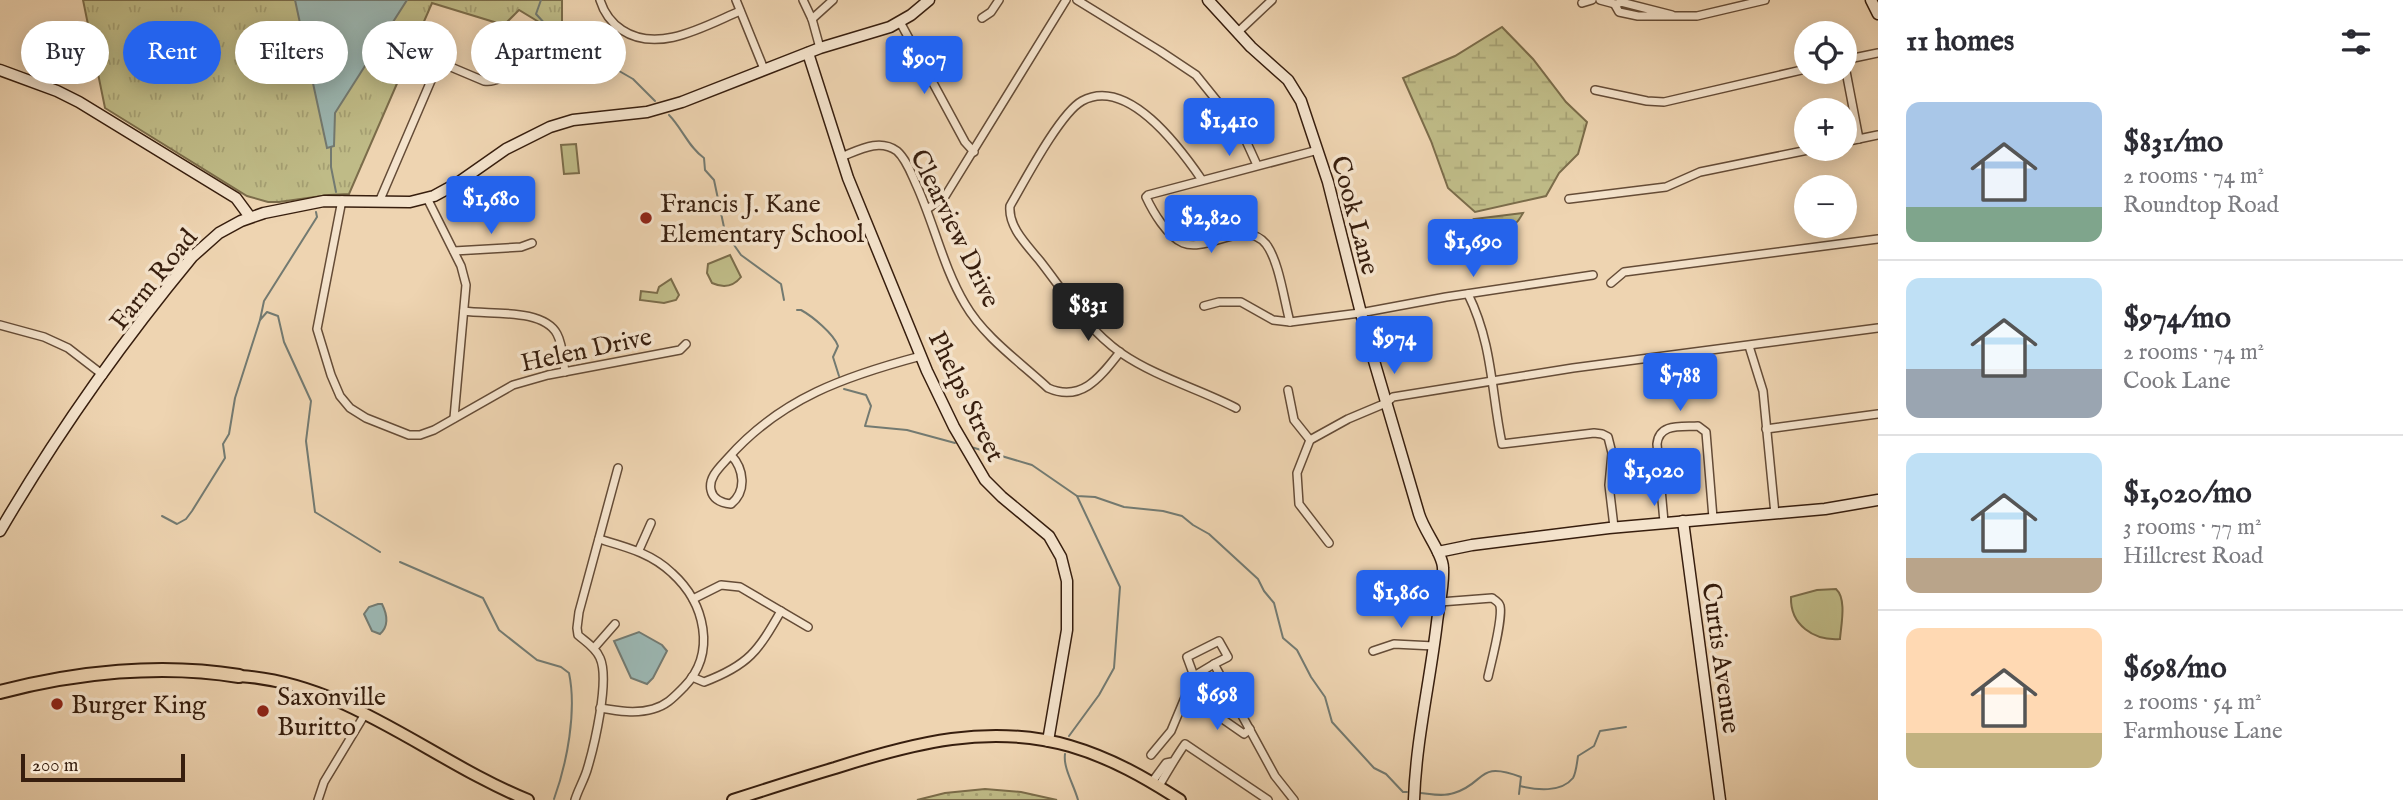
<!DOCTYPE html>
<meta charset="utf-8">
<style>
:root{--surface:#fff;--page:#f2f2f3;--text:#2b2b33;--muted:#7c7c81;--line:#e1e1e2;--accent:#2563eb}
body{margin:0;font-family:"IM FELL English",serif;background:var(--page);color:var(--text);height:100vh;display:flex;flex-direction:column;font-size:26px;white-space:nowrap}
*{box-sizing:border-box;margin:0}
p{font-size:23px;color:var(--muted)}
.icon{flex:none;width:38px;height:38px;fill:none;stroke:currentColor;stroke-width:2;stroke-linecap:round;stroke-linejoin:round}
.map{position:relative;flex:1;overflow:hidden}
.sheet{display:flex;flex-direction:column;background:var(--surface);width:525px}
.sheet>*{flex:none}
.hud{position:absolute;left:21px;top:21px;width:665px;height:63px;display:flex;gap:14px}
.tools{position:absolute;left:1794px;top:21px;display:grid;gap:14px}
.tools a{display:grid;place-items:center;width:63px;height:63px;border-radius:50%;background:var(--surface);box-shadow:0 4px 18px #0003;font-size:35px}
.scale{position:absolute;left:21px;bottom:18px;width:164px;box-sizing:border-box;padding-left:7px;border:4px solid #371e0e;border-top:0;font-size:19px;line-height:24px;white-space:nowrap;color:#371e0e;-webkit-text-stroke:5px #f4e3cc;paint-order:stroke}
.price{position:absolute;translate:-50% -60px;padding:0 16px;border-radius:7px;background:var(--accent);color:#fff;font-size:23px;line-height:46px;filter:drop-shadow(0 2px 4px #0008)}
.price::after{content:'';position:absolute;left:50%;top:42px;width:21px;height:16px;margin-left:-10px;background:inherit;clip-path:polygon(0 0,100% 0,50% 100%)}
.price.on{background:#222;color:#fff}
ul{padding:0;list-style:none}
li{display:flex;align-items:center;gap:21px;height:175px;padding:0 28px}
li+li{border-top:2px solid var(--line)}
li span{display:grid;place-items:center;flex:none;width:196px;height:140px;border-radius:14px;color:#555}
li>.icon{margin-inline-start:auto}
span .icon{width:84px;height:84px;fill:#fffc;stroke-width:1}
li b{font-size:30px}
h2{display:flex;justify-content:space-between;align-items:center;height:84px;padding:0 28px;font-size:30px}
.tag{padding:0 24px;border-radius:32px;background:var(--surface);box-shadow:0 4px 18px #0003;font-size:24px;line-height:63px}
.tag.on{background:var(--accent);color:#fff}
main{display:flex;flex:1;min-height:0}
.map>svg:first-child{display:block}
.grass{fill:url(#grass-dots);stroke:#7b6c4a;stroke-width:2}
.wetland{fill:url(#wetland-marsh);stroke:#7b6c4a;stroke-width:2}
.park{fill:url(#park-tufts);stroke:#7b6c4a;stroke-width:2}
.garden{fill:#bfbb87;stroke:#7b6c4a;stroke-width:2}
.water{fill:#9bb7b3;stroke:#737a71;stroke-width:2}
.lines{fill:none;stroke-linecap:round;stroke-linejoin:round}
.stream{stroke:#737a71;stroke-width:2}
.street-casing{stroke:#654c37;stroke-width:10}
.secondary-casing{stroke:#371e0e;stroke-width:13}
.primary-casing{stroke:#371e0e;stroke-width:14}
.highway-casing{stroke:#371e0e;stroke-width:16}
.street{stroke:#f4e3cc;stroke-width:7}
.secondary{stroke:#f4e3cc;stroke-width:10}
.primary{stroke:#eed4b1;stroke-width:10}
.highway{stroke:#eed4b1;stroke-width:12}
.poi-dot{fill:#8f2418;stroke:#f4e3cc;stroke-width:2.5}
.labels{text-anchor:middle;stroke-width:7;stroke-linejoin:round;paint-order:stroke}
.poi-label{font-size:26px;fill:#371e0e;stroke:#f4e3cc;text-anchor:start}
.street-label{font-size:26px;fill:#371e0e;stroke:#f4e3cc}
</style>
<main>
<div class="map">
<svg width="1878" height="800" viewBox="0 0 1878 800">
<defs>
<pattern id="grass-dots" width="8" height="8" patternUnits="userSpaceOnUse" patternTransform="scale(1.75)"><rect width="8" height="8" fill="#bfbb87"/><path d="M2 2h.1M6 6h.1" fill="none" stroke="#a5a073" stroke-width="1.8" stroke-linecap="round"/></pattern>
<pattern id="wetland-marsh" width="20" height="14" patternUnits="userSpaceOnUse" patternTransform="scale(1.75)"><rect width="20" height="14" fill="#bfbb87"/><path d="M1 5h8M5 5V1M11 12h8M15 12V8" fill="none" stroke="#a5a073"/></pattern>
<pattern id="park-tufts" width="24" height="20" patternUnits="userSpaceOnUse" patternTransform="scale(1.75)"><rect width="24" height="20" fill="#bfbb87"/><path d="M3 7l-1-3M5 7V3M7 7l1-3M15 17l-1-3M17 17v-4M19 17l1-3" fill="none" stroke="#a5a073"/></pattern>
</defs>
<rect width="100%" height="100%" fill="#eed4b1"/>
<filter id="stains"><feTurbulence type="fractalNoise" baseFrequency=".00286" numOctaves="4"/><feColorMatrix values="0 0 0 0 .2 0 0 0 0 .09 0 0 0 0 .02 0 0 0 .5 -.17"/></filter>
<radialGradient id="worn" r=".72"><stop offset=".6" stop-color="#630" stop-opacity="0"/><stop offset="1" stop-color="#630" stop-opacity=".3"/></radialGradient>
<path class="grass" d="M985,789L1021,792L1057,800H917L945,793Z"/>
<g class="wetland">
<path d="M1502,27L1533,59L1566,102L1587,122L1578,154L1559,173L1546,196L1475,212L1448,188L1431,141L1403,78L1455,56Z"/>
<path d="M1523,213C1513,233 1488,242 1474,219Z"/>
</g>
<g class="park">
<path d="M83,0H562V36L519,10L504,25L432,3L349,194L329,195L279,202H268L247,196L105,108Z"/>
<path d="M671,279L679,295L676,300L664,303L640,300L641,291L657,293L659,287Z"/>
</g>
<g class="garden">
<path d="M576,144L579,173L564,174L561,145Z"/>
<path d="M730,255L741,277C733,287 723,288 712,283L707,273L708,264Z"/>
<path d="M1836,589C1847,599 1841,625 1840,639C1814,641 1790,625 1791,597L1817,590Z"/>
</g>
<g class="water">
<path d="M295,0H407L335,113L334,146L327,148Z"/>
<path d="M378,604H382C387,614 389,626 380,634L372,631L364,614L369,607Z"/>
<path d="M639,632L662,645L667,651L653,678L647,684L631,678L614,641Z"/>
</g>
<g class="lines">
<g class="stream">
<path d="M541,0L536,14L547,26L564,34L588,53L633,79L655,101"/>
<path d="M669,115C682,128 689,148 704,158L705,170L714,180L725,232L741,255L781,284L784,300"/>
<path d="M331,147V167L336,192"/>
<path d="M316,212L317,217L264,301L260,320L267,312L278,316L284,342L311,401L306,441L315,512L380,552"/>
<path d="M797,310H801C812,316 834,334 838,346L833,357L839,376"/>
<path d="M844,389L866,395L871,406L865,426L907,430L955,443"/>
<path d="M971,447L1032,465L1077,496L1095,497L1124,507L1163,511L1182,516L1193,525L1209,534L1258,579L1264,591L1274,603L1283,638L1297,650L1311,677L1325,697L1332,722L1374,768L1386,774L1403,792H1407"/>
<path d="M162,516L177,524L186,519L192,511L225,458L223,444L229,434L235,398L260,320"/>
<path d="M400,562L483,598L499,630L537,660L561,667L569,673C577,711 567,763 554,799"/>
<path d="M1069,736L1099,695L1114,668L1120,587L1077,496"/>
<path d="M1065,754C1063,768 1074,785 1078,800"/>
<path d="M1520,786C1536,790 1561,793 1573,778C1576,773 1577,763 1578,756L1594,746L1600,731L1626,727"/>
<path d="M1420,793C1431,794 1443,797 1454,793C1487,783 1476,760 1521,777L1519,794"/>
</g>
<defs>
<g id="street">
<path d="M600,0C604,13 610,22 622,30C658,54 705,26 740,11"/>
<path d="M736,0L764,69"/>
<path d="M803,0L812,19L820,48"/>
<path d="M1077,0L1160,51L1196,75L1242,132L1257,165"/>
<path d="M1600,0L1615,4"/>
<path d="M1582,3L1592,0"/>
<path d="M1672,15L1621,2L1615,5L1619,12L1638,16H1697L1765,0"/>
<path d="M982,18L991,12L999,0"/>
<path d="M812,19L833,0"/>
<path d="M900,22L965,142L974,152"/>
<path d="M1238,32L1272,0"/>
<path d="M1844,60L1878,53"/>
<path d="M1844,61L1859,139"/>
<path d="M1595,90L1647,101L1664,102L1806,69"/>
<path d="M1844,142L1878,135"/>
<path d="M841,157C859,150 879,138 897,151C906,159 911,173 916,184C934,223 943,267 965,304C984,337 1020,362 1048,388C1082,403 1101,376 1120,352"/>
<path d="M1202,180C1180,148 1128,76 1082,101C1060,113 1024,182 1010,206C1008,227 1027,245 1040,261C1065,293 1087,329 1121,353C1156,377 1199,389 1236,408"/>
<path d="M427,198L461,266L466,285L454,418"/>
<path d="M1569,199L1666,187L1700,172L1813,149"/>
<path d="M342,200L317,329L331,375L340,396L350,408L366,418L409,435H420L434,430L513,385L548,375L680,350L686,344"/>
<path d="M379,202L439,62L484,81C506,84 509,61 525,60C530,59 537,61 543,62"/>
<path d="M927,209L944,198L1066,0"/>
<path d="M454,251L521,247L532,243"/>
<path d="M1611,283L1624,272L1878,239"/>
<path d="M1468,294C1493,345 1491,391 1502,444L1594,433L1602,434L1608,437L1612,453L1609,485L1614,527"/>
<path d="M1204,306L1219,302H1241L1273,320L1290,322L1360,313L1446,297L1593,275"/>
<path d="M464,311C490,315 543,308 557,334C563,345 563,360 565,372"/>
<path d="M1290,322C1284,300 1279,261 1266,244C1245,218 1207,253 1183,243C1167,236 1153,212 1146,197L1148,195L1318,150"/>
<path d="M0,325L44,337L68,348L103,375"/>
<path d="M1749,346L1763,391L1775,514"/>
<path d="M1288,390L1294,420L1310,440"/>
<path d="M1766,429L1878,414"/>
<path d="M731,455C744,469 747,491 731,504C722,503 713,500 711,490C708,477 721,466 728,458C781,398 846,376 921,356"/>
<path d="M1664,522L1657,444C1659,423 1681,427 1698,426L1706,432L1713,518"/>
<path d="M599,539C626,547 651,553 672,573C705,603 717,653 684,687C674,697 667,705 653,709C636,714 618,711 600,708"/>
<path d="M1329,543L1299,504L1297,473L1310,440L1348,419L1386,403L1393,397L1573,368L1878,328"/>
<path d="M639,550L651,523"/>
<path d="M693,599L721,585L740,587L808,627"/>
<path d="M1440,602L1492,598C1495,600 1499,602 1500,606C1503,619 1491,663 1488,677"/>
<path d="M594,648L615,624"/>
<path d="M1373,651L1394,644L1434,646"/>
<path d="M1194,676L1214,664"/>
<path d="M692,677L704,682C749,665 758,651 781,611"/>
<path d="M1234,699L1221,718L1244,734L1250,729"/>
<path d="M1151,755L1171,731L1194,676L1187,657L1219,641L1228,657L1214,664L1275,776L1294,800"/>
<path d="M1152,782L1166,763L1171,762"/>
<path d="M1159,786C1168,771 1175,758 1185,744L1268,800"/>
<path d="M318,800L324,782L365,714"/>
<path d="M575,800C578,790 584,780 587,770C594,747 610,680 600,658C596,648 586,642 578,635L577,628L579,612L618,468"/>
</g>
<g id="secondary">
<path d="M1208,0L1251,47L1288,80L1301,101L1328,182L1367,337L1419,514C1424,531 1443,554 1443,568C1444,586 1439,605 1437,622C1430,682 1416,740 1414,800"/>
<path d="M1871,0L1878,14"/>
<path d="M808,53L848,178L927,371L954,427L985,480L1002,497L1049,536L1061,557L1067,581V630L1048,741"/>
<path d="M0,70L57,91L79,102L236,198L250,217"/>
<path d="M1683,521L1720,800"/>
<path d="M0,531C56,435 121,343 192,257L219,233L241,221L264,213L324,201L410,202L434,196L456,184L506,149L550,127L573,120L647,112L682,102L820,48L890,27L911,15L929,0"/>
<path d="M1438,552L1472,545L1609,528L1825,509L1878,500"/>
</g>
<g id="primary">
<path d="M239,676C347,682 431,761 528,800"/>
<path d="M733,800C767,789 801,778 835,768C913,743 990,723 1070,746C1111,758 1146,778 1180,800"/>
</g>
<path id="highway" d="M0,692C76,672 161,663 239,676"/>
</defs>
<use href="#street" class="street-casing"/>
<use href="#secondary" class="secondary-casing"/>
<use href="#primary" class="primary-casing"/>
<use href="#highway" class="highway-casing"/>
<use href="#street" class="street"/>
<use href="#secondary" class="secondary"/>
<use href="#primary" class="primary"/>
<use href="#highway" class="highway"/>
</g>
<g class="poi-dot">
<circle cx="646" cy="218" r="7"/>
<circle cx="57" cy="704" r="7"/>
<circle cx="263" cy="711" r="7"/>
</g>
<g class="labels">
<g class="poi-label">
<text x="660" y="212">Francis J. Kane<tspan x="660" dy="30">Elementary School</tspan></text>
<text x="277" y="705">Saxonville<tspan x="277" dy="30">Buritto</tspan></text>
<text x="71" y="713">Burger King</text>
</g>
<g class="street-label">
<text transform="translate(1356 215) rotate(75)" y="9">Cook Lane</text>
<text transform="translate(956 228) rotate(64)" y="9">Clearview Drive</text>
<text transform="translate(153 279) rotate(-51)" y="9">Farm Road</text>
<text transform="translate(586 349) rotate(-12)" y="9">Helen Drive</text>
<text transform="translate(967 396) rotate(64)" y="9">Phelps Street</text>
<text transform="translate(1722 658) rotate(82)" y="9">Curtis Avenue</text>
</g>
</g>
<rect width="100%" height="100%" filter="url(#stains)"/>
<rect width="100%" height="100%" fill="url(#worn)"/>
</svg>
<div class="tools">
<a><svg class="icon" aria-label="locate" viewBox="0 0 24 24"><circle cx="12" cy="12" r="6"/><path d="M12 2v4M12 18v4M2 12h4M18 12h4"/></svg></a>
<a>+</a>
<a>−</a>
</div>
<div class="scale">200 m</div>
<b class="price" style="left:924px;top:96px">$907</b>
<b class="price" style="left:1229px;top:158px">$1,410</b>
<b class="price" style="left:491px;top:236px">$1,680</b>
<b class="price" style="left:1211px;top:255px">$2,820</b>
<b class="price" style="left:1473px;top:279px">$1,690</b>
<b class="price on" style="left:1088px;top:343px">$831</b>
<b class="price" style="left:1394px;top:376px">$974</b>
<b class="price" style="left:1680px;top:413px">$788</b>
<b class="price" style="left:1654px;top:508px">$1,020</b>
<b class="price" style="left:1401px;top:630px">$1,860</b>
<b class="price" style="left:1217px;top:732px">$698</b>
<div class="hud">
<a class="tag">Buy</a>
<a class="tag on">Rent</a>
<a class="tag">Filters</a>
<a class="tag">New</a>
<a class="tag">Apartment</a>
</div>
</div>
<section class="sheet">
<h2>11 homes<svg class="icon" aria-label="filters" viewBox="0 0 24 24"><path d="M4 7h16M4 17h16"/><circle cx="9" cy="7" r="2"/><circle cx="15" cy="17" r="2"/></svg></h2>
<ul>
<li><span style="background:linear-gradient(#a9c7e8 75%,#7fa58c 0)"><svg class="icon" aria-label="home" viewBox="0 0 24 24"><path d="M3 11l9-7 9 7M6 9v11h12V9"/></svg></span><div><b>$831/mo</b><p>2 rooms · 74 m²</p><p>Roundtop Road</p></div></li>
<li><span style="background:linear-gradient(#bfe0f5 65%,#9aa5b1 0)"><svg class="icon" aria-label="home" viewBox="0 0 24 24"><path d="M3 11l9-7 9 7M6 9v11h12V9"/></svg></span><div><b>$974/mo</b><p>2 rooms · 74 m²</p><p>Cook Lane</p></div></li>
<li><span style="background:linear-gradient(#bfe0f5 75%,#b9a48a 0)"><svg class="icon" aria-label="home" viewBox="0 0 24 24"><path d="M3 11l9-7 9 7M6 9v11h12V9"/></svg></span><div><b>$1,020/mo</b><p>3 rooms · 77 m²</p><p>Hillcrest Road</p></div></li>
<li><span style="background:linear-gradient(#ffd9b3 75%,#c2b280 0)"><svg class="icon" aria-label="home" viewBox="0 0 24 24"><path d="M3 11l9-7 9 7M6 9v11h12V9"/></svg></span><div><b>$698/mo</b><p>2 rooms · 54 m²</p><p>Farmhouse Lane</p></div></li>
</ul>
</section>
</main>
